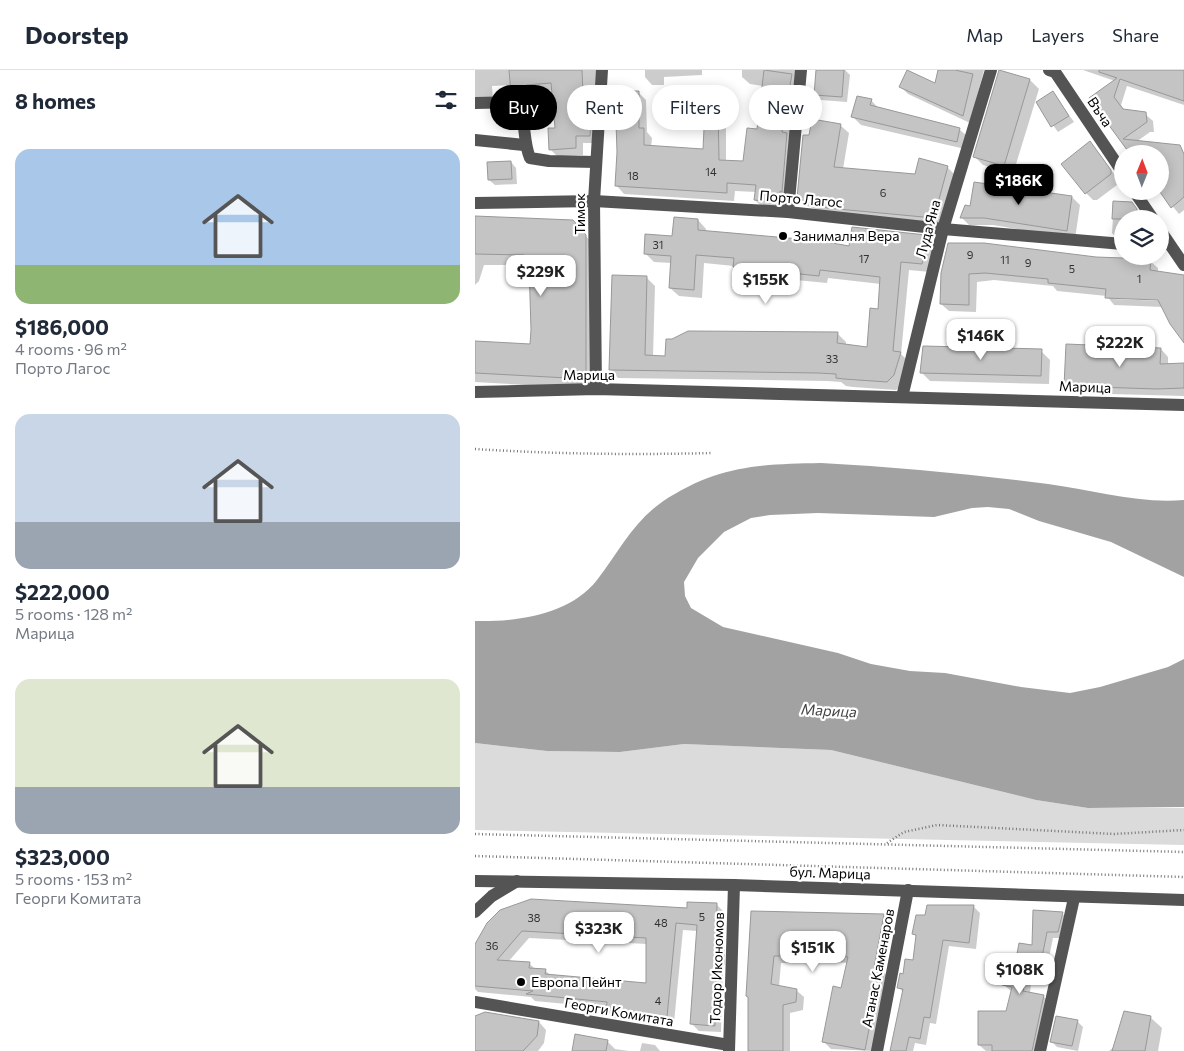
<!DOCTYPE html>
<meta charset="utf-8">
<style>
:root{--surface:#fff;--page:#f6f6f7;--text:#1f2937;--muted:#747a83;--line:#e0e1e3;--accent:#000}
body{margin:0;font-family:Commissioner,sans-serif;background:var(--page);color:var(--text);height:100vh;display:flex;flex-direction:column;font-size:19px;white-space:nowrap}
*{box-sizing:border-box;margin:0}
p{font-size:16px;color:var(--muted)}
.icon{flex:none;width:28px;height:28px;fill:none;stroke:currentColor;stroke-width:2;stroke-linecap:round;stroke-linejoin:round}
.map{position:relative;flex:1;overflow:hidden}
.sheet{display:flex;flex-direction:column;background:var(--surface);width:475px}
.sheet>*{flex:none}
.banner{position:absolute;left:15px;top:15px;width:475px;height:45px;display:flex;gap:10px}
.needle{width:32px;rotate:1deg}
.buttons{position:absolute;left:639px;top:75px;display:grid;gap:10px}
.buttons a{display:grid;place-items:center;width:55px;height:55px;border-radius:50%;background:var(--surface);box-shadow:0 2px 12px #0003;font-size:25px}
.price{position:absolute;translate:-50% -42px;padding:0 11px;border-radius:10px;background:#fff;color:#222;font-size:16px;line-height:32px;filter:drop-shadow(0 1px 2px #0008)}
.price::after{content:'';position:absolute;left:50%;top:30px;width:15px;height:11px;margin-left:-8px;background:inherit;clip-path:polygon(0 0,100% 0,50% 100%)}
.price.selected{background:var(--accent);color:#fff}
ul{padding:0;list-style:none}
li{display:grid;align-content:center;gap:10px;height:265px;padding:0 15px}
li span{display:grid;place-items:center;height:155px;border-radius:15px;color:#555}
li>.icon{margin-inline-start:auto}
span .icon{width:90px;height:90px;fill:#fffc;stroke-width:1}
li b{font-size:21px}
h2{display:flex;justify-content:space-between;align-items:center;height:60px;padding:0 15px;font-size:21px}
.pill{padding:0 18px;border-radius:22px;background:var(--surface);box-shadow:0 2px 12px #0003;font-size:18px;line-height:45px}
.pill.selected{background:var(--accent);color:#fff}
header{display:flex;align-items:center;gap:30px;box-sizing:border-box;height:70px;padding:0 25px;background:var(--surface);border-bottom:1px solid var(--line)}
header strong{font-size:24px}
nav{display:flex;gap:28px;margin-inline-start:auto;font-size:18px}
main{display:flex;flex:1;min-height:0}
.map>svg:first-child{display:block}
.green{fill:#dbdbdb}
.water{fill:#a2a2a2}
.shadow{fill:#0003;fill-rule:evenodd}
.building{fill:#c4c4c4;stroke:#989898;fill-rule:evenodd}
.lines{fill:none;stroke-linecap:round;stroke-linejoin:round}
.path{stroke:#767676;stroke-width:2.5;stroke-dasharray:1 2.5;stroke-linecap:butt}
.minor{stroke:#545454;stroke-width:12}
.poi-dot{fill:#000;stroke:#fff;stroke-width:2}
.labels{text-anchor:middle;stroke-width:4.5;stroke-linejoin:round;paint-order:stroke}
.number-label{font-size:11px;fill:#313131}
.street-label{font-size:14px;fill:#000;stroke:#fff}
.poi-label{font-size:14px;fill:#000;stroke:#fff;text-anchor:start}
.water-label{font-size:15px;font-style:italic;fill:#434343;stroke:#fff}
</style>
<header>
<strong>Doorstep</strong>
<nav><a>Map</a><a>Layers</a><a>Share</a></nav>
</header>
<main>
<section class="sheet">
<h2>8 homes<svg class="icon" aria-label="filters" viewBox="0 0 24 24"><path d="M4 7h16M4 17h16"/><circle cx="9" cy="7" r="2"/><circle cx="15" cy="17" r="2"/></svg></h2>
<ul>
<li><span style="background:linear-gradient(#a9c7e8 75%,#8fb573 0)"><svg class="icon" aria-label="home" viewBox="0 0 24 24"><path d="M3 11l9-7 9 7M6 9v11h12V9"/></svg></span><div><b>$186,000</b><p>4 rooms · 96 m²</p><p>Порто Лагос</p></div></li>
<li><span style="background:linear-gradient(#c9d6e8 70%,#9aa5b1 0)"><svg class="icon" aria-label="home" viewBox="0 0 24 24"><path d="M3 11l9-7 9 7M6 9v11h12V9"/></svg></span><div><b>$222,000</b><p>5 rooms · 128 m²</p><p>Марица</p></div></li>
<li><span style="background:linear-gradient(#dfe7d0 70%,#9aa5b1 0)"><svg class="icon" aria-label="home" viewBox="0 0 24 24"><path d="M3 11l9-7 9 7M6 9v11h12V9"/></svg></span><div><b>$323,000</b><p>5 rooms · 153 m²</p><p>Георги Комитата</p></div></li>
</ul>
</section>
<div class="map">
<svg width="709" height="981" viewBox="0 0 709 981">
<rect width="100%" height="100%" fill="#fff"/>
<path class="green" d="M0,673L72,681L145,682L209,674L356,680L561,730L613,738H709V775L0,760Z"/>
<path class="water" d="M346,393C422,397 497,404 573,414C617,420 664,434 709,430V507L636,472L564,451L534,439L513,437L497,438L459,447L343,443L295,445L276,448L249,462L223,488L209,512L210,526L216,538L248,557L363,583L396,594L435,601L470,603L546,617L595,623L625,617L693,597L709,589V737L613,738L561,730L356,680L209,674L145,682L72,681L0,673V551C41,552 95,545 122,510C143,483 158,452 187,432C241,396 284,394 346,393Z"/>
<g class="shadow">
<path d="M0,0H122L123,18H114L115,49L123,56L122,73H108V85L82,86L75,79L81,59L78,20L58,22L59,29L44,30L37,23L36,15L17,16L18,31L0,32Z"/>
<path d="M170,0H227V5L189,7V15H177L170,7Z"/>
<path d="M267,0H323L311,140L288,138L280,130L281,122L260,121L259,131L149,124L142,116L163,22L171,30L172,62L177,68L176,77L229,81L243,40L251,48V92H269L283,61L288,16L275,14L267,7Z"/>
<path d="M343,0H370L375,5L372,32L346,30L340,24Z"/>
<path d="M464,0H509L495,53L433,24L425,16L460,15Z"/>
<path d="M608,0H709V35L652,16L646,35L650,41L670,44L678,51L679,62H675L661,72L701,76L709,83V140L704,144L685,121V84H658L616,28L640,11Z"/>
<path d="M525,1L555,10L564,19L538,104L508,95L500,87Z"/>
<path d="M578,23L599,52L583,62L562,33Z"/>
<path d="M396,30L404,39L484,59L493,67L490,79L386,55L378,47Z"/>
<path d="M365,55L374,63L368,99L441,105L472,97L480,105L467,156L361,146L332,136L324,127L335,67Z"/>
<path d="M614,73L646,112L622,130H618L609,121Z"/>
<path d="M36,92L41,98L42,114L20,115L14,110Z"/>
<path d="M597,127L605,135L600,169L518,155H494L486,147Z"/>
<path d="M639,133H656L667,146V149H648V169H643L637,163Z"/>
<path d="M0,147L97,151L121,177V319L0,312V272L57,276L56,195H9L4,211L0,215Z"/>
<path d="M223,150L231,159V162L375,177L450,166L459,175L455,202L434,200L426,284L433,291L428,314L421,320L378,317L371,316L366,312L352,311L143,308L135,300L171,207L180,216L178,287H191L362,263L371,272V276L394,279L404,240L406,214L353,208L352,213L268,205L259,196L229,193L227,228L204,226L195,218L197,193L179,192L171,184Z"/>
<path d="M621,189L675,191L683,198V203L709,209V271L688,237L639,235L632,226L582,221L578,216L519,210L502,212L501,242L474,241L466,234L467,203ZM638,227L689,229V231L638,229Z"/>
<path d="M686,279L693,287V295H709V326L598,323L590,315Z"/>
<path d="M566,281L575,290L574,314L455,311L446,302Z"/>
<path d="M241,834L248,841L247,874L250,877V895H248L246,962L224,961L217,954L223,861L208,860L199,953L139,948L132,941L133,938L60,931L56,927L3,922L0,919V876L13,853L213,839ZM54,868L172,874V914L76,906L70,900L60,899L54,893L33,892Z"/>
<path d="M453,837H499L505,843L501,879L474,876L461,954L455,953L451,975L440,973L438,981H417L428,922L424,918L439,892L442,867L439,864L451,847Z"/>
<path d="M277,842L409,845L416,853L407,901L416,908L398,981L356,979L349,972L367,920L373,893L346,891V893H306L304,917L321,920L329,927L328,940L315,943V981H274Z"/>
<path d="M587,843L593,850L589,868H578L569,912H564L557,905L555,923L568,926L575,933L562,981H511L504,975L532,942L537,922L529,915Z"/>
<path d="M675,947L687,958L683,981H634Z"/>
<path d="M0,948L64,952L71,960L69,973L63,981H0Z"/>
<path d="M602,951L608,957L603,981L582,977L577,972Z"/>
<path d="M132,971L140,979L154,981H98Z"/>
<path d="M167,973L180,975L185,981H165Z"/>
</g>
<g class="building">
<path d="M34,0H107L109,48H116L115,66H101V78L74,80L73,58H80L76,13L51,15L52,22L36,24Z"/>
<path d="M289,0L317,4L307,62L312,63L307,122L305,121L304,133L279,130L281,115L252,113V123L140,116L142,82L140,21H164V58H169V75L228,79L230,38H243L244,90L268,91L272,58L282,59Z"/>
<path d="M341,0H369L367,27L339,25Z"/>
<path d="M432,0L460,13L463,0H480L498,4L488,46L424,17Z"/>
<path d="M524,0L555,9L529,96L498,87Z"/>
<path d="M624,0H709V31L645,9L639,27L648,39L671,42L672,52L648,69L705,75L709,84V127L696,138L685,122V84H655L614,28L642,8L624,2Z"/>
<path d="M578,21L594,46L576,57L561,32Z"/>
<path d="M382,26L397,29L395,35L485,58L482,72L376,47Z"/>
<path d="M337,49L366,54L359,97L440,104L444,88L473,96L459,148L352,138L322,128L328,65H334Z"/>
<path d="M615,71L636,100V104L610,124L586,94Z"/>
<path d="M36,91L37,109L13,110L12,92Z"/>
<path d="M499,112L597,126L592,161L509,148H485L490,135L495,136Z"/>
<path d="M638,131L657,132L662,139L661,149H637Z"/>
<path d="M0,146L98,150L111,165V309L0,303V271L55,274L56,260L54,194L49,185L0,184Z"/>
<path d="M199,147L223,149V160L347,171L374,176L377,157L451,165L450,172H452L447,194L426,192L418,281L426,282L419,305L412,312L369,309L361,308V304L343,303L134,300L137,205L172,206L170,285L190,286L191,269H197L213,261L363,262L362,273L392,277L395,238L403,239L405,207L345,200L344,206L258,197L259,188L221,185L219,220L194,218L196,186L169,184L170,164L197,166Z"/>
<path d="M473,173H509L621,187L676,189L675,200L709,205V273L695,254L683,230L630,228L631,219L573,213V209L510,203L494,204V235L465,234L466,203Z"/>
<path d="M591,274L686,278L685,294L709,293V318L682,319L589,316Z"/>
<path d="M448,276L567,279L566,306L445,303Z"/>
<path d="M56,829L212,838V832L242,833L241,869H244V889H241L240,956L215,954L222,855L201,853L192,947L131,941L132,932L51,924L58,921L0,916V874L12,853L25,840ZM47,861L171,868V913L70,904L71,899L54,898L55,892L22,890Z"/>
<path d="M452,835H499L494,873L468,870L455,948L449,947L445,969L434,967L431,981H415L428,919L422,918L425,903L428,904L430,889L438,890L441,865L437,864L441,845H450Z"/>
<path d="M558,840L588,842L583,862H572L563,907L556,906L557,892H553L548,921L569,925L557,981H517V975H503V941H531L537,917L527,915L530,899L539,900L544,873L557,875Z"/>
<path d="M276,841L409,844L399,898L409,900L406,916L402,918L390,980L347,972L358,916L366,918L373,887L339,884V886H299L296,914L322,919L321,932L308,935V981H273V927L271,926Z"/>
<path d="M649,941L676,946L670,981H637Z"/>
<path d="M10,942L64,951L62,966L48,981H0V946Z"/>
<path d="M581,946L603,950L597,976L575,972Z"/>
<path d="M100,964L133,970L131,981H97Z"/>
</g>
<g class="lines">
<g class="path">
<path d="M0,379C79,384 158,385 237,383"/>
<path d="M0,764L709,782"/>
<path d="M412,773L429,762L462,755L639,764L709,760"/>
<path d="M0,786L709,807"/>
</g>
<g class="minor">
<path d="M574,0L580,2L648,103"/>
<path d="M0,33L41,32C52,47 47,69 55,88L74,91L121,92"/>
<path d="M0,70L49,75"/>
<path d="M659,121L678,149"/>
<path d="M0,133L119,131L313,142L468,159L648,174"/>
<path d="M313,142L326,0"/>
<path d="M685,160L709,195"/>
<path d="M121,319L119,131L127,0"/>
<path d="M0,322L121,319L709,335"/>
<path d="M427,327L468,159L516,0"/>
<path d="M0,811L259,815L709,830"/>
<path d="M0,842L17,826L42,811"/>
<path d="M0,932L254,975"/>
<path d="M254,981L259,815"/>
<path d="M402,981L433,820"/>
<path d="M565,981L599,828"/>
</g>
</g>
<g class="poi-dot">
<circle cx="308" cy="166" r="5"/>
<circle cx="46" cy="912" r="5"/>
</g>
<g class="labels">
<g class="number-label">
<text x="236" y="106">14</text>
<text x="158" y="110">18</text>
<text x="408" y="127">6</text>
<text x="183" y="179">31</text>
<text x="495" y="189">9</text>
<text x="389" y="193">17</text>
<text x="530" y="194">11</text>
<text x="553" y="197">9</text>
<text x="597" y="203">5</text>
<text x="664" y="213">1</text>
<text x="357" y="293">33</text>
<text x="227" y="851">5</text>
<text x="59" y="852">38</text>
<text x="186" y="857">48</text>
<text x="17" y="880">36</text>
<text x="183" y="935">4</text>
</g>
<g class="street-label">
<text transform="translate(625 42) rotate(56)" y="5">Въча</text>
<text transform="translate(326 129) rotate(5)" y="5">Порто Лагос</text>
<text transform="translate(105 144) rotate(-90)" y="5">Тимок</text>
<text transform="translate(453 159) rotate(-75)" y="5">Луда Яна</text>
<text x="114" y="310">Марица</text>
<text transform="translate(610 317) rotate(2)" y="5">Марица</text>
<text transform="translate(355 803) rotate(2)" y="5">бул. Марица</text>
<text transform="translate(242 898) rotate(-88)" y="5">Тодор Икономов</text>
<text transform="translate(403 898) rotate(-79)" y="5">Атанас Каменаров</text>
<text transform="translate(144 942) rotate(10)" y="5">Георги Комитата</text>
</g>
<g class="poi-label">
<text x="318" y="171">Занималня Вера</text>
<text x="56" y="917">Европа Пейнт</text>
</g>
<g class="water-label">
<text transform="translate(354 641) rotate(3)" y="5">Марица</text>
</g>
</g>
</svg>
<div class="buttons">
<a><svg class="needle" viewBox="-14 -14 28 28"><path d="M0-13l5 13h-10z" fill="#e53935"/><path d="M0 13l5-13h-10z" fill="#747a83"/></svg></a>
<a><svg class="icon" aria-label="layers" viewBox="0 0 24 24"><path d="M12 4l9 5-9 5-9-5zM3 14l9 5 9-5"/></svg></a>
</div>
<b class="price selected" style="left:544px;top:136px">$186K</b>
<b class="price" style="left:66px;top:227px">$229K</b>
<b class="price" style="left:291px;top:235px">$155K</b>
<b class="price" style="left:506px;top:291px">$146K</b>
<b class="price" style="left:645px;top:298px">$222K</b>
<b class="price" style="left:124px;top:884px">$323K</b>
<b class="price" style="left:338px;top:903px">$151K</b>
<b class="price" style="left:545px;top:925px">$108K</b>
<div class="banner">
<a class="pill selected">Buy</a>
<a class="pill">Rent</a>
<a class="pill">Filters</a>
<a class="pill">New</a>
</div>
</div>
</main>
